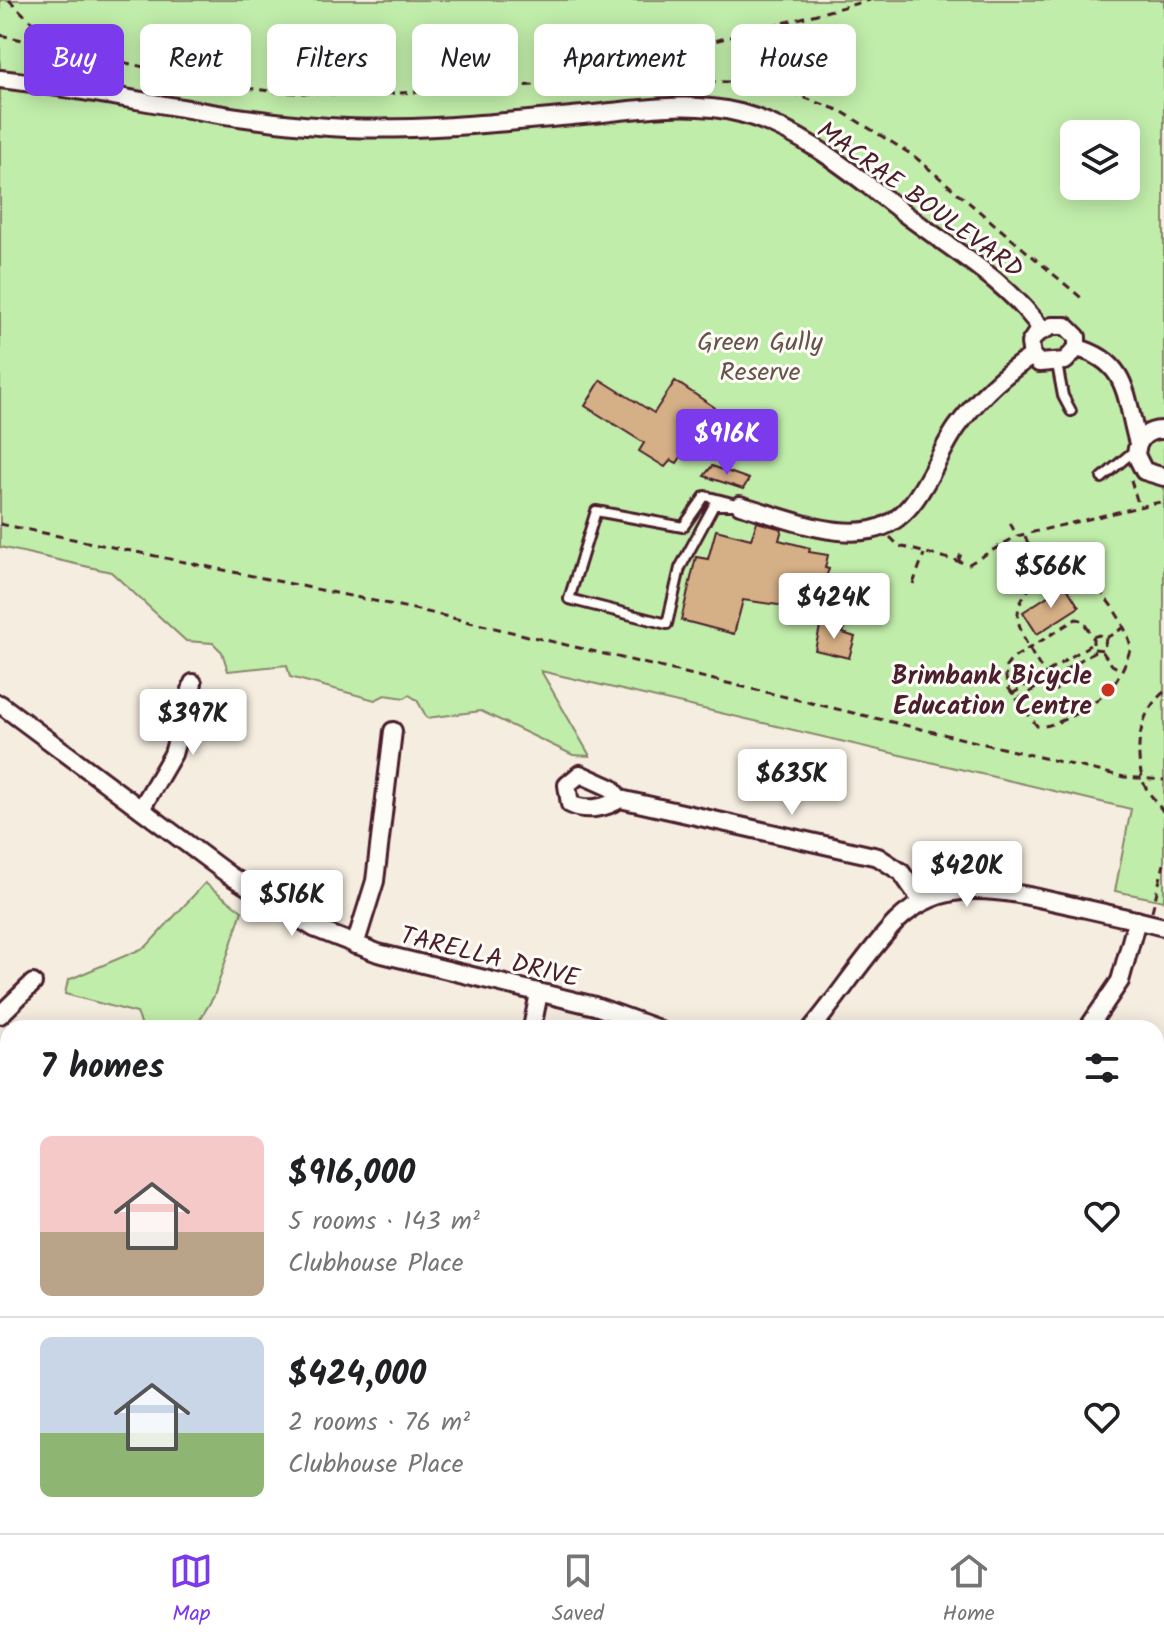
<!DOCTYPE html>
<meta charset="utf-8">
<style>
:root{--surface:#fff;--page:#f2f2f2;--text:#202124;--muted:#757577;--line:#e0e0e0;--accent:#7c3aed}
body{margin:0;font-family:Kalam,sans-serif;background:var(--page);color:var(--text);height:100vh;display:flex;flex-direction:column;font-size:30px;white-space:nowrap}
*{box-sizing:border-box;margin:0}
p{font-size:26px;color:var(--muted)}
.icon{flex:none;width:44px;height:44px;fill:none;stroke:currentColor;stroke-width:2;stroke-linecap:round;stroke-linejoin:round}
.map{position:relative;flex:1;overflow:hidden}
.sheet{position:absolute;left:0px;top:1020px;width:1164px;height:514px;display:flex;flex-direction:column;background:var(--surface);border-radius:24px 24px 0 0;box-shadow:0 4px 20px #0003}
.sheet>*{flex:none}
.top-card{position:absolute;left:24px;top:24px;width:1116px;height:72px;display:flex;gap:16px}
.buttons{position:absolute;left:1060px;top:120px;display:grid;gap:16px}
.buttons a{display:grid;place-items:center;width:80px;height:80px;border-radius:12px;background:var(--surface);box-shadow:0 4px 20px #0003;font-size:40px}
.price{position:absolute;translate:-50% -68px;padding:0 18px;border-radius:8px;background:#fff;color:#222;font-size:26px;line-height:52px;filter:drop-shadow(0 2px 4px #0008)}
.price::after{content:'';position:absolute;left:50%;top:48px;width:24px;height:18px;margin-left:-12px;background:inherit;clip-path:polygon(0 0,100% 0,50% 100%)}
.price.current{background:var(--accent);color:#fff}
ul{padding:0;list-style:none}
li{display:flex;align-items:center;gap:24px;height:200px;padding:0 40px}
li+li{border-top:2px solid var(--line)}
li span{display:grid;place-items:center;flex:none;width:224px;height:160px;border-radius:12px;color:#555}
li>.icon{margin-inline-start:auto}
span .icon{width:96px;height:96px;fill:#fffc;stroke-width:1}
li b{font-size:34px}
h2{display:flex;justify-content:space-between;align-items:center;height:96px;padding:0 40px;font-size:34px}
.pill{padding:0 28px;border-radius:12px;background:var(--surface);box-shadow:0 4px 20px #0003;font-size:28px;line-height:72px}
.pill.current{background:var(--accent);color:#fff}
.tabs{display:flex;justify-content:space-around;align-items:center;height:112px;border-top:2px solid var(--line);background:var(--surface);font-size:22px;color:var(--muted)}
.tabs a{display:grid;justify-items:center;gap:4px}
.tabs .current{color:var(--accent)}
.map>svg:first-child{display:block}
.green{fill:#c1edaa;stroke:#86866a;stroke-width:2;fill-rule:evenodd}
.building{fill:#d5af86;stroke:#4a1f2b;stroke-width:2}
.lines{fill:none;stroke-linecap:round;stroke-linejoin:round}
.lane-casing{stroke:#4a1f2b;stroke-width:14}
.street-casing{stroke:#4a1f2b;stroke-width:22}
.secondary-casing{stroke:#4a1f2b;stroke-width:28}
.path{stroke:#4a1f2b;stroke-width:3;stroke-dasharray:8 6;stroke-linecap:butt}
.lane{stroke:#fdfcf7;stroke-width:8}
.street{stroke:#fdfcf7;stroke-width:16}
.secondary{stroke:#fdfcf7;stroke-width:22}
.poi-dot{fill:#c8321e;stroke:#fdfcf7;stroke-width:3}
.labels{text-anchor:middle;stroke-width:6;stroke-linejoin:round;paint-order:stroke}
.street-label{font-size:26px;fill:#4a1f2b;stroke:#fdfcf7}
.park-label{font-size:26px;fill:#68524b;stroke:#fdfcf7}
.poi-label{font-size:26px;font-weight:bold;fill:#4a1f2b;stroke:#fdfcf7;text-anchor:end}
</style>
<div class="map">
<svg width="1164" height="1533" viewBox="0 0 1164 1533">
<rect width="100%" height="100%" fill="#f5ede0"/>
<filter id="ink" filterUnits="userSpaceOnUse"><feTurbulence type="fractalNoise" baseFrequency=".0125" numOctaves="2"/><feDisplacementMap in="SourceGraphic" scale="16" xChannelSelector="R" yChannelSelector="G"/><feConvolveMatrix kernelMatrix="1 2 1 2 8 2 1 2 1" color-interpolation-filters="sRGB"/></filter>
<g filter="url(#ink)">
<g class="green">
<path d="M0,0H1164V901L1115,891L1131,809L541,671L590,756L573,755L481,711L427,718L417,700L409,695L405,698L385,695L375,700L290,677L287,665L228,671L222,652L213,643L186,641L111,572L0,547ZM1074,134H1126V186H1074Z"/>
<path d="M205,883L242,911L214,996L195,1028H143L137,1013L65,994L68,980L146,947Z"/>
</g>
<g class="building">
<path d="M601,380L654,413L675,381L714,407L677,463L671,460L665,467L639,451L644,443L585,406Z"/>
<path d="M712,466L749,479L743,489L704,476Z"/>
<path d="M757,522L782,529L779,540L810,548L809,552L828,555L825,568L829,569L821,589L808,602L793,607L743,600L734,634L681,620L696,557L708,559L716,530L751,539Z"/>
<path d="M1065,585L1079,607L1037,634L1023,612Z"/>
<path d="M821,622L845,627L843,633L855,637L849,658L815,650Z"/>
</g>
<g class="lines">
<defs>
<g id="lane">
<path d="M1057,364L1063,396L1071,411"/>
<path d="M1102,478L1135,450"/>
<path d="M705,496L740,505H714L680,568L667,624L569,599L596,511L683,527Z"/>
</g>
<g id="street">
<path d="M0,79C116,92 231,123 347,128C426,131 505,122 583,115C634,110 690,100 740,113C804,130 858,178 909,217C955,251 1009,283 1042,330"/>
<path d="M1052,326H1066L1077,337V348L1065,361L1039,363L1032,356L1030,343L1036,334Z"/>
<path d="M1077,348C1130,362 1125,399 1138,443"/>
<path d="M1164,430C1148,429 1137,438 1136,455L1144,471L1164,477"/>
<path d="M740,505C779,516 830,538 871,530C919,521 932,462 957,427C978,398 1002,375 1032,356"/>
<path d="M0,704L229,875L314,928L378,953L595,1006L656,1028"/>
<path d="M620,799C606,808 586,812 570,804L567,785L580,774L611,788L620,799L878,857L901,872L922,902"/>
<path d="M141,809L173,754L193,683"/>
<path d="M355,945L375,881L393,731"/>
<path d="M0,1015L33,983"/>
<path d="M532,1028L539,993"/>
<path d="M812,1028C841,994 865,954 896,922C945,873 1008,891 1069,905C1100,912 1132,919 1164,927"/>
<path d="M1088,1028L1120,981L1137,920"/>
<path d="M0,1125L8,1133"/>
<path d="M1156,1390L1164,1392"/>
<path d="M401,1526L408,1533"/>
<path d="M898,1533L901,1526"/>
</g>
<g id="secondary">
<path d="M0,1417L8,1425"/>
<path d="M105,1526L111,1533"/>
</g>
</defs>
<use href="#lane" class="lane-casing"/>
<use href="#street" class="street-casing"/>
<use href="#secondary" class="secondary-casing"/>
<g class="path">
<path d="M9,0L43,33L48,44"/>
<path d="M0,35L225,85L277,92L364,95L618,80L733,82L786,91L841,111L914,156L1085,301"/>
<path d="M654,81L661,55L870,0"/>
<path d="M1131,480L1139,507"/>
<path d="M1010,523L1017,536"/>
<path d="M0,524L423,611L1124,777L1164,780"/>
<path d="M1025,536L1047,591"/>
<path d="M890,537L899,546L969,564L1017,536L1164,501"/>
<path d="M958,562L962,551"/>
<path d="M913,584L924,554"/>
<path d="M1106,638L1123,628"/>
<path d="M1102,651L1112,665L1121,670"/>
<path d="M1164,692C1139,712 1134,750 1143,781C1146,792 1158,803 1164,813"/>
<path d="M1012,694L1090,645"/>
<path d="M1017,700L1095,651"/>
<path d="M1073,714C1057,690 1021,646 1018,618C1017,605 1024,594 1033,585C1072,540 1123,611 1131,647C1127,660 1120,677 1111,688C1100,701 1054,730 1037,726L1007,686L1005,668L1012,659L1076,619L1082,620L1093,637V649L1104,650L1106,638L1099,635L1093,637"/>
<path d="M1152,911L1164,864"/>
</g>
<use href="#lane" class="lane"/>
<use href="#street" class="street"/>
<use href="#secondary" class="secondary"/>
</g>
</g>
<circle class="poi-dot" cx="1108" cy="690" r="8"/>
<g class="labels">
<g class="street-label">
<text transform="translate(921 199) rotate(36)" y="9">MACRAE BOULEVARD</text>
<text transform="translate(490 956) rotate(14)" y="9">TARELLA DRIVE</text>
</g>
<g class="park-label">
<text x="760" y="350">Green Gully<tspan x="760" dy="30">Reserve</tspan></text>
</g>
<g class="poi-label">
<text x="1092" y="684">Brimbank Bicycle<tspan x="1092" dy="30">Education Centre</tspan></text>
</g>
</g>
</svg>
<div class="buttons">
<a><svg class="icon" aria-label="layers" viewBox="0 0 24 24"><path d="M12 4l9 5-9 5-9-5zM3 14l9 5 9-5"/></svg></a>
</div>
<b class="price current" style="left:727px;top:477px">$916K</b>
<b class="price" style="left:1051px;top:610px">$566K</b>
<b class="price" style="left:834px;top:641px">$424K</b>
<b class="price" style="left:193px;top:757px">$397K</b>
<b class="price" style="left:792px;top:817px">$635K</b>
<b class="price" style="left:967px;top:909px">$420K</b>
<b class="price" style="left:292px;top:938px">$516K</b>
<div class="top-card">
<a class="pill current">Buy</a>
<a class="pill">Rent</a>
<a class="pill">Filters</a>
<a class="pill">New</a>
<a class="pill">Apartment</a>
<a class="pill">House</a>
</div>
<section class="sheet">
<h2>7 homes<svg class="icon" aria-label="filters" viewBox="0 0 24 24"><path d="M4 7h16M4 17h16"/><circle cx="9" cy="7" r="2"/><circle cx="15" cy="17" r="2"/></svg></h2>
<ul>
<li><span style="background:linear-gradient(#f6c9c9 60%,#b9a48a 0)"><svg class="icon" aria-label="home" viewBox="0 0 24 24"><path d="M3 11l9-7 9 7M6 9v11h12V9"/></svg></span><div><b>$916,000</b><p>5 rooms · 143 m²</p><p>Clubhouse Place</p></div><svg class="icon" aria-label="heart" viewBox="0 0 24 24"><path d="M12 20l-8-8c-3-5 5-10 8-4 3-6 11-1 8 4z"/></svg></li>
<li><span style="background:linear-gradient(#c9d6e8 60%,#8fb573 0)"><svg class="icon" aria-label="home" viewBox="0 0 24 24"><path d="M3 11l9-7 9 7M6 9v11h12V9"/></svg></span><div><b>$424,000</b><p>2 rooms · 76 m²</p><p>Clubhouse Place</p></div><svg class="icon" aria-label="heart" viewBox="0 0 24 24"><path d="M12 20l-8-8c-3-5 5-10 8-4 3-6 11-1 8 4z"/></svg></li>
</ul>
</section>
</div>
<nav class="tabs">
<a class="current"><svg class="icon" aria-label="map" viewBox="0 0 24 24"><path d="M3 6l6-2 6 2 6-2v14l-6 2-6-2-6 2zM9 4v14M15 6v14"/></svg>Map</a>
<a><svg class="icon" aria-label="saved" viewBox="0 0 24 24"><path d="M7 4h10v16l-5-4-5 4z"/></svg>Saved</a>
<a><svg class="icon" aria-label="home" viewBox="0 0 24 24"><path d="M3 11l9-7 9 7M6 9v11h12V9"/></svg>Home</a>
</nav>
